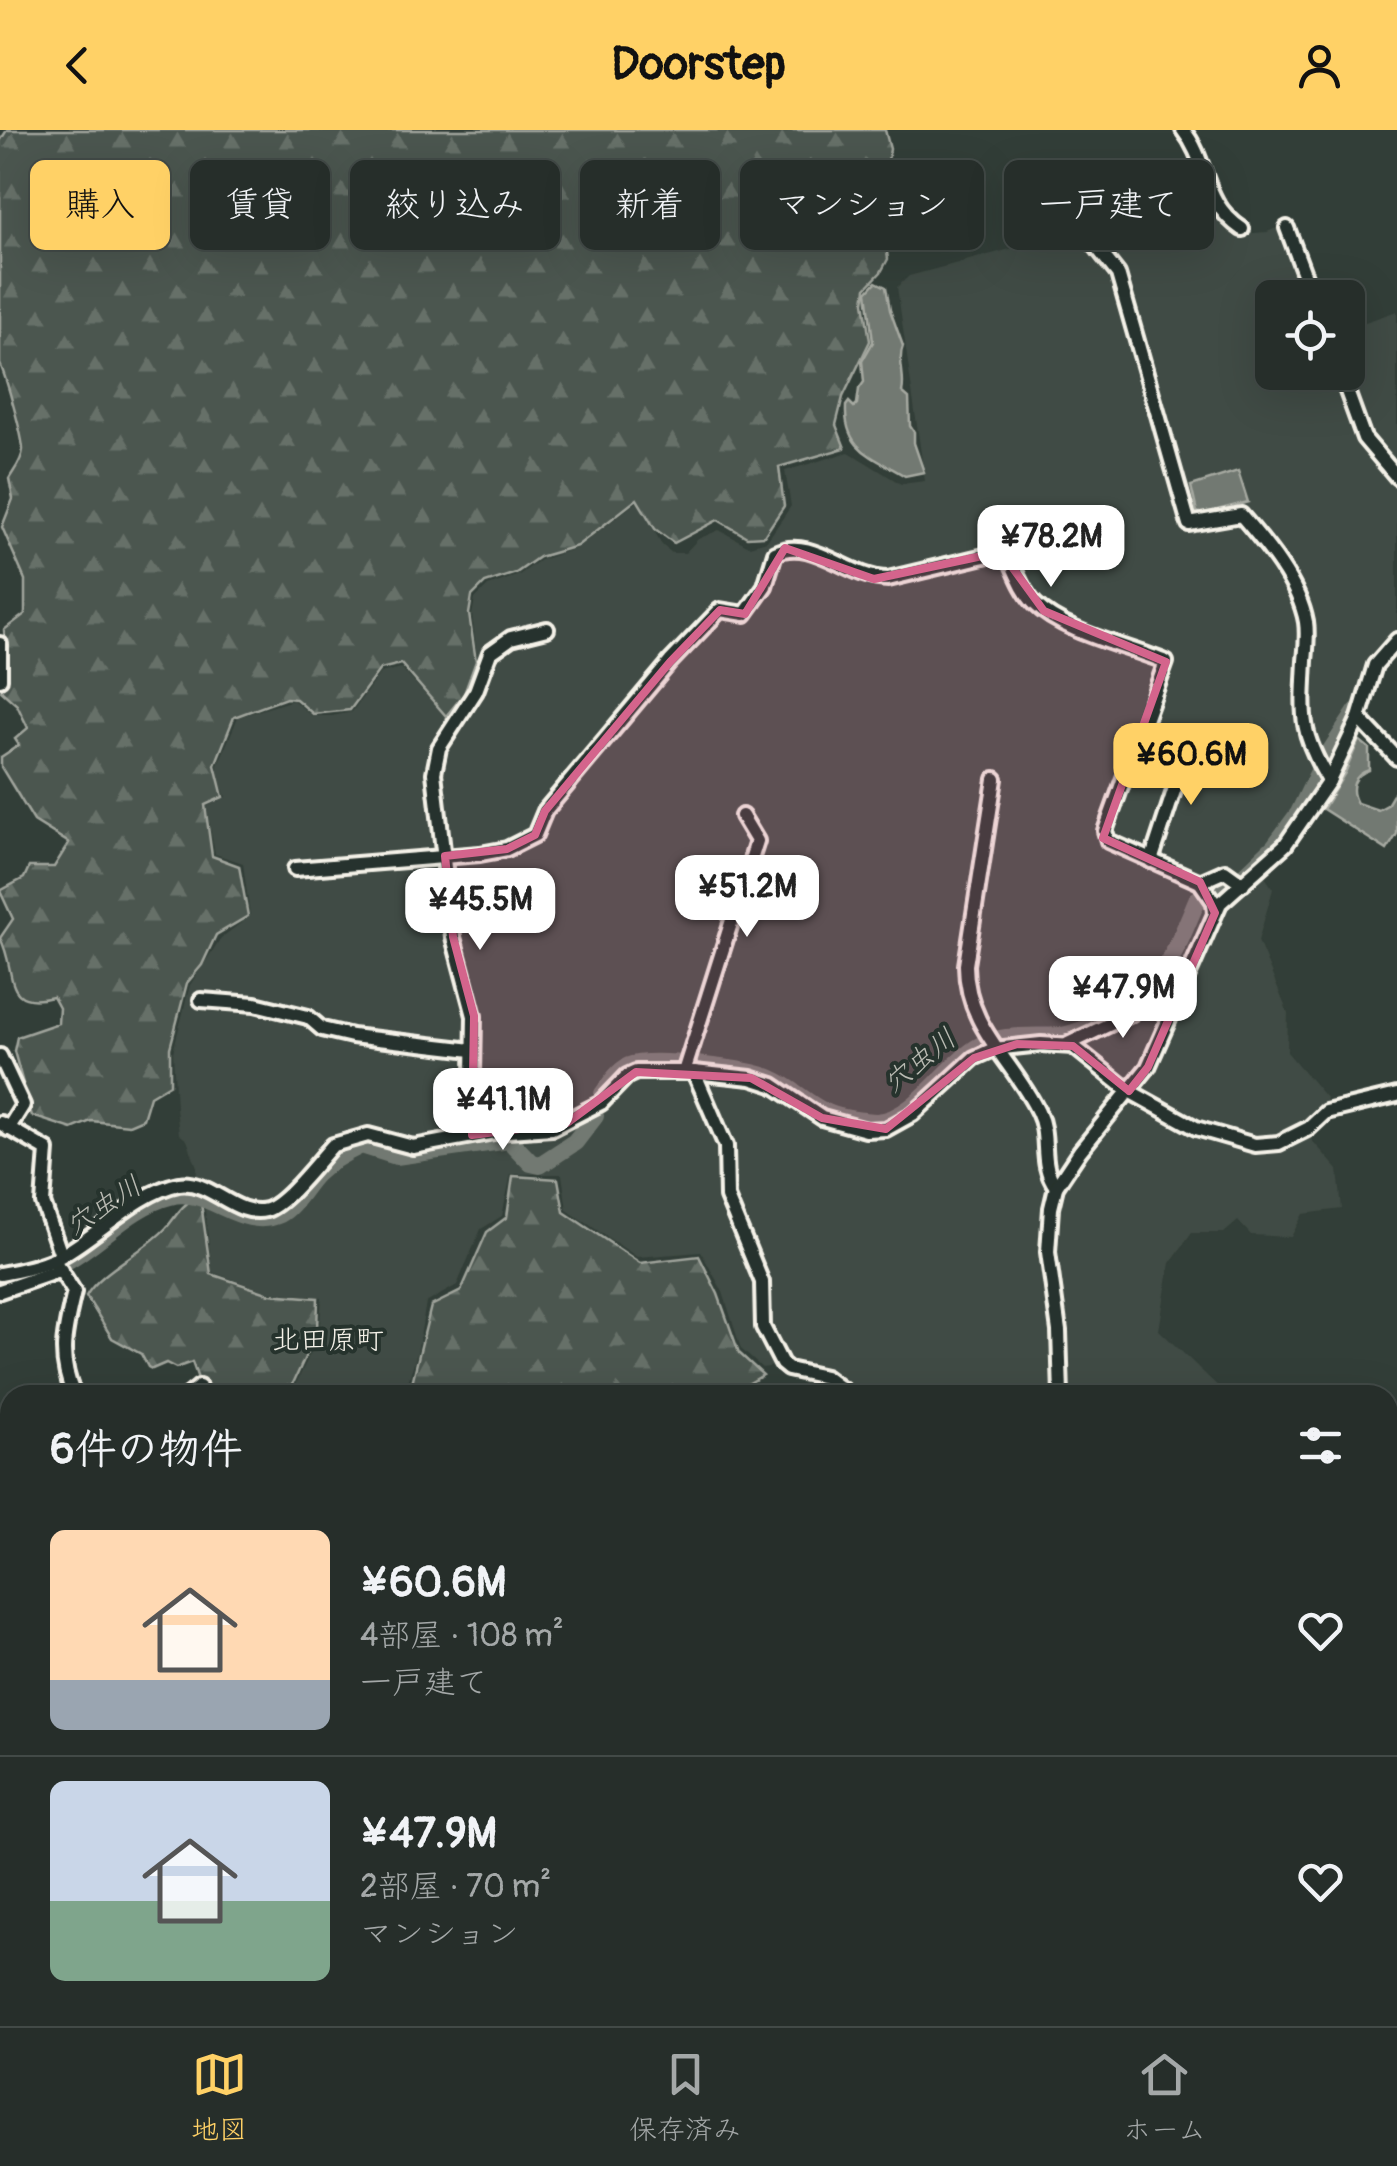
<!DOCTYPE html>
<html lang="ja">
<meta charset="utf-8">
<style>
:root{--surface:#262e2a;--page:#2e3632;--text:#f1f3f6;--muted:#a4a8a8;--line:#424a47;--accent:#ffd166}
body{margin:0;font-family:Pangolin,"Klee One",sans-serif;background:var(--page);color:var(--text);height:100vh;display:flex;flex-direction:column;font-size:38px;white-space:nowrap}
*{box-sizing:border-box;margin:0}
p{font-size:32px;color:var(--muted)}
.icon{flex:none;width:55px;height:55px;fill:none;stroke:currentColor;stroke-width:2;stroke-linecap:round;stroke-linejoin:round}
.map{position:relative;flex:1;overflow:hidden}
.details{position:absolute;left:0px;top:1255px;width:1398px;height:642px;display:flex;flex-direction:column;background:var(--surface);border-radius:30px 30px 0 0;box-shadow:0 10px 40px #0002,0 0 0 2px var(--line)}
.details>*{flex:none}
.top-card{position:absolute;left:30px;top:30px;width:1338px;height:90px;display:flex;gap:20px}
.tools{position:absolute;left:1255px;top:150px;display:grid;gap:20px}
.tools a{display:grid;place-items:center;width:110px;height:110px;border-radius:15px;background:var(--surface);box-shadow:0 10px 40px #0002,0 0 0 2px var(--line);font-size:50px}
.price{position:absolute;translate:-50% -85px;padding:0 22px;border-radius:20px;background:#fff;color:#222;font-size:32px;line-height:65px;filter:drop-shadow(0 2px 5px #0008)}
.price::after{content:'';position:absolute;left:50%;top:60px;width:30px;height:22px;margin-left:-15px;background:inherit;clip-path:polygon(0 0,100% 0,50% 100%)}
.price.active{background:var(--accent);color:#111}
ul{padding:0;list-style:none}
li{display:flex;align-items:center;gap:30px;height:250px;padding:0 50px}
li+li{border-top:2px solid var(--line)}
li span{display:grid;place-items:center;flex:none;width:280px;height:200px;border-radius:15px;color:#555}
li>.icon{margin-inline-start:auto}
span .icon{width:120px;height:120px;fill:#fffc;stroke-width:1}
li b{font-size:42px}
h2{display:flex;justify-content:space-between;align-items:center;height:120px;padding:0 50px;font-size:42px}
.pill{padding:0 35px;border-radius:15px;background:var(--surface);box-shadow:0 10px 40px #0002,0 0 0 2px var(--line);font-size:35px;line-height:90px}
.pill.active{background:var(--accent);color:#111}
header{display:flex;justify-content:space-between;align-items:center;height:130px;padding:0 50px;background:var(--accent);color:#111;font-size:45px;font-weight:800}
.tabs{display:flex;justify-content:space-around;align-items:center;height:140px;border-top:2px solid var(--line);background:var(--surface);font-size:28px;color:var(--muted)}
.tabs a{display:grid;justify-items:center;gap:5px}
.tabs .active{color:var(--accent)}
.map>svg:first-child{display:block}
.built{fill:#404b44}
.forest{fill:url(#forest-firs);stroke:#a0a49c;stroke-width:2.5}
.water{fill:#727972;stroke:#a6a9a1;stroke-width:2.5}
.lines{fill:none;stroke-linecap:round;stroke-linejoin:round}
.river{stroke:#727972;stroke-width:18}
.minor-casing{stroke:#f4f1e8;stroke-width:20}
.highway-casing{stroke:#f4f1e8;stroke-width:28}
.minor{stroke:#26332d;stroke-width:12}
.highway{stroke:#26332d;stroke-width:20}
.marked{fill:#d4648c;fill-opacity:0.2;stroke:#d4648c;stroke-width:8;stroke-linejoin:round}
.labels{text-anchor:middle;stroke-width:8;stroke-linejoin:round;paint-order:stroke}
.water-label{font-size:28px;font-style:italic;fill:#babbb3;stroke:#26332d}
.neighbourhood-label{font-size:28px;fill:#f4f1e8;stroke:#26332d}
</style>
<header><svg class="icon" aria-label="back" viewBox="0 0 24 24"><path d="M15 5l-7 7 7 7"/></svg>Doorstep<svg class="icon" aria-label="person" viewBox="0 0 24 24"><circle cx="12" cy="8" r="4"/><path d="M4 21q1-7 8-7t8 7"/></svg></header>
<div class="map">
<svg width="1397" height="1896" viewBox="0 0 1397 1896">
<defs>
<pattern id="forest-firs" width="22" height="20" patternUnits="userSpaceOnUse" patternTransform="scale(2.5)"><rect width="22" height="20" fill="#4c564f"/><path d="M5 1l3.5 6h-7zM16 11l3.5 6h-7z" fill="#666f68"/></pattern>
</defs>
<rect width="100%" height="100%" fill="#323e38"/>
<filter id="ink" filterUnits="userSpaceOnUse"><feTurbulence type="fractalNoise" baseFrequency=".01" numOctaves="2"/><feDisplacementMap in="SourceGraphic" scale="20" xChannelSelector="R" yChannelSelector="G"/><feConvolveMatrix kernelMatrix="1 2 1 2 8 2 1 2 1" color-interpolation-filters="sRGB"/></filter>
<g filter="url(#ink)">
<path class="built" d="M1204,63L1214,82L1241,104L1267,102L1291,92L1318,167L1272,168V242H1348V198L1397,181V499L1368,535L1341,609L1323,630L1302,674L1256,733L1273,759L1258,811L1288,883L1287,922L1327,969L1309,1007L1338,1040L1342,1079L1303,1084L1291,1107L1251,1105L1238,1091L1224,1103H1192L1170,1133L1159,1200L1227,1265H854L842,1252L819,1241L788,1234L762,1238L741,1219L723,1162L701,1122L637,1127L567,1080L562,1044H511L502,1086L481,1099L457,1155L426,1173L417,1223L404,1265H294V1258L319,1205L322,1167L268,1162L212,1142L203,1063H195L197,1037L187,1010L179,1004L176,978L173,922L190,855L221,808L250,786L243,733L215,724L206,677L226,667L218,648V635L238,587L293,570L312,586H332L352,582L380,543L401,538L446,587L465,565L478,536L472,485L475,469L488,456L519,445L540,430L577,418L638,371L662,415L672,423H685L698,409L719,400L749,416L767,411L791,376L785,341L849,322L901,354L925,351L897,157L909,146L1040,111L1083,87Z"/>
<g class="forest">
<path d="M7,0H885L890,19L880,75L888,129L881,142L866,158L864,172L870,211L843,267L836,295L845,318L779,337L784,376L764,406L747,407L718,390L674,413L655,399L637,369L577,416L539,427L516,443L485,453L472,466L469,484L476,531L464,564L446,586L401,534L380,539L350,580L313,584L296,569L286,568L234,587L215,635L223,667L205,675L212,726L239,736L248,786L216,805L202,835L187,853L170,918V954L150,966L143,989L129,995L91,991L72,999L32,986L14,921L17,907L58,893L59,878L53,867C0,880 18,841 0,808L13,789L0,761L24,748L29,737H54L69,713L34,691L1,637V627L19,615L15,609L28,598L17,575L1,561L8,542L4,500L25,484V450L2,397L13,369L9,349C14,340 22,331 23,320C23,307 6,247 0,234V11Z"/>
<path d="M513,1046L558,1049L564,1082L640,1133L699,1126L718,1164L739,1223L763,1245L729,1265L714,1260L709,1265H409L431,1176L461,1161L487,1102L507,1087Z"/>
<path d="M193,1070L201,1073L211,1144L270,1164L318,1168L317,1201L291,1258L292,1265H209L202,1260L192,1232L176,1238L166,1233L152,1239L148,1237L141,1224L112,1208L86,1166C100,1141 145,1121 166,1098C175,1088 182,1074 193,1070Z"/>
<path d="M301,1888H617L622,1896H303Z"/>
</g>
<g class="water">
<path d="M876,152L886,157L890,180L903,216C897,230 906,247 902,262L909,268L910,296L914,302V313L924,342L905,346C872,326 844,320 846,276L849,272L854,277L857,274L859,259L864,252L862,231L873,212L867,162Z"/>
<path d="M1238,341L1248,372L1202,384L1197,382L1191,356Z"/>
<path d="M1359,610L1369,618V640C1353,645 1349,659 1357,673L1378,680L1387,675L1394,663H1397V704L1387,720L1323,679L1345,643Z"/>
</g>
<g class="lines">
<g class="river">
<path d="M603,964C610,954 618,941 629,936C650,927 750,939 772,949C791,957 805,972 823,981C836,988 860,991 875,992C912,993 947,935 978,917C1002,903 1032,908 1060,906C1074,905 1089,897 1102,891C1162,864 1173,826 1197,770L1244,746L1274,717L1299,683L1324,631L1357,581"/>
<path d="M0,1152C22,1147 46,1143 66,1131C101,1112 130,1076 170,1066C209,1055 240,1102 280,1084C293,1078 305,1055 316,1044C329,1031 344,1023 361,1015L396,1026L509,1010L531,1033L540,1035L575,1012L595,986"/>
</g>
<defs>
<g id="minor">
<path d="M1183,0C1210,34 1201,71 1242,99"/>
<path d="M1287,98L1313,168"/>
<path d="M1091,110L1118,144L1189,394L1241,385C1266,414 1299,453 1306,492C1308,505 1306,519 1305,531C1302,586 1300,603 1329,651"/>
<path d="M1340,242L1364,308L1397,347"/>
<path d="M0,514V549"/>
<path d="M1359,588L1397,628"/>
<path d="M995,649L966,835C966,898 1014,931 1038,982C1051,1009 1038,1032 1056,1057"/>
<path d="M1151,731L1190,612"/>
<path d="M295,739L480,724L507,719L535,705L545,681L670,532L720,480L745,484L765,456L775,423C812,405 849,449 888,449L1001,422L1008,425C1016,442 1022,461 1035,474C1064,503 1128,516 1166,532L1105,701L1108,711L1200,752L1214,772L1215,783"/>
<path d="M1200,752L1225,741L1243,754"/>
<path d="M201,870L255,874L308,887L322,899L352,906L472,920"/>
<path d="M1068,914L1127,886L1152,870"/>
<path d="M0,926L23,975L8,999"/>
<path d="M684,942L757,711L742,686"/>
<path d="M694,942L726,1016L727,1067L762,1152L763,1197L782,1234L788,1239L825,1247L849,1265"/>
<path d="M0,993L47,1020L43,1073L61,1125"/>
<path d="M472,1005L474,886L453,807L434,643L439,618L476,561L490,523L511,508L547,499"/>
<path d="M54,1130L74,1162C65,1201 57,1226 74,1265"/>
<path d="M0,1144C17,1141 37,1137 53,1130C92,1112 136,1062 179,1054C210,1049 235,1088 266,1080C286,1074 318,1031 333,1015L368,1005L413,1017L494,1002L552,998L601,973L627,946L636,942H694L751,948L773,955L822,988L866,1000L886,999L913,984L974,928L994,919L1041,914L1073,916L1129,961L1196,998L1255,1015L1279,1013L1309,998L1326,982L1397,965"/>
<path d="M0,1161L61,1140"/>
<path d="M189,1265L199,1257"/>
<path d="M1061,1265L1059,1201L1048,1122L1051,1078L1056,1057L1080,1021L1148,937L1220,773L1285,715L1329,651L1359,588L1375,535L1397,510"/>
<path d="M0,1397L10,1396"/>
<path d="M0,1569L10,1568"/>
<path d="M623,1888L629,1896"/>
<path d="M1155,1888L1158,1896"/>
<path d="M173,1896V1888"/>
<path d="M201,1896H225"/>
</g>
<g id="highway">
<path d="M1388,1877L1397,1875"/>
<path d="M1268,1896L1316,1888"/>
</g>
</defs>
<use href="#minor" class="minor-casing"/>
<use href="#highway" class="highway-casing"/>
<use href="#minor" class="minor"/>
<use href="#highway" class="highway"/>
</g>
</g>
<path class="marked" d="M785,418L874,449L1001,422L1044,481L1166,532L1103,708L1200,752L1215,783L1148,937L1129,961L1073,916L1017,914L974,928L886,999L822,988L751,948L636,942L567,993L472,1005L474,886L453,807L445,726L507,719L535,705L545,681L670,532L720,480L745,484Z"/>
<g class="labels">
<g class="water-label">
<text transform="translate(919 930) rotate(-39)" y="10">穴虫川</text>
<text transform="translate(103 1075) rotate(-33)" y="10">穴虫川</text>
</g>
<g class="neighbourhood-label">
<text x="328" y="1219">北田原町</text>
</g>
</g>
</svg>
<div class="tools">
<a><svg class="icon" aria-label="locate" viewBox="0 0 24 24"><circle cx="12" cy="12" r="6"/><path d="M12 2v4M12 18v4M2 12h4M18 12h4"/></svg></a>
</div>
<b class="price" style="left:1051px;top:460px">¥78.2M</b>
<b class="price active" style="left:1191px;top:678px">¥60.6M</b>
<b class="price" style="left:747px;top:810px">¥51.2M</b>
<b class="price" style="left:480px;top:823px">¥45.5M</b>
<b class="price" style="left:1123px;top:911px">¥47.9M</b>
<b class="price" style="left:503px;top:1023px">¥41.1M</b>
<div class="top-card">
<a class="pill active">購入</a>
<a class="pill">賃貸</a>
<a class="pill">絞り込み</a>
<a class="pill">新着</a>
<a class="pill">マンション</a>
<a class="pill">一戸建て</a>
</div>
<section class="details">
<h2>6件の物件<svg class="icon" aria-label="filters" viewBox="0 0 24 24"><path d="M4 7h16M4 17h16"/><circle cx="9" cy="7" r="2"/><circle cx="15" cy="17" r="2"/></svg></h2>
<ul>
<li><span style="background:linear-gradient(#ffd9b3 75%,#9aa5b1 0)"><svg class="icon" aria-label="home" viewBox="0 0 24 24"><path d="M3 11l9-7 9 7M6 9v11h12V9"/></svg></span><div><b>¥60.6M</b><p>4部屋 · 108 m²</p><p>一戸建て</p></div><svg class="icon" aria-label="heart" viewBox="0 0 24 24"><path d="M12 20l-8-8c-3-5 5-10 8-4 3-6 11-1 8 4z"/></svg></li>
<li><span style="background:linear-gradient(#c9d6e8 60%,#7fa58c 0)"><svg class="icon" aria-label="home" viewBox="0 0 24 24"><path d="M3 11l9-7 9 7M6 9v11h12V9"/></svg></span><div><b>¥47.9M</b><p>2部屋 · 70 m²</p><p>マンション</p></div><svg class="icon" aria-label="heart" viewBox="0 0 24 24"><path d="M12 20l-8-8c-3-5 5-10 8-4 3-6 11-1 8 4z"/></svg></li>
</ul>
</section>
</div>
<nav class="tabs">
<a class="active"><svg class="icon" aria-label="map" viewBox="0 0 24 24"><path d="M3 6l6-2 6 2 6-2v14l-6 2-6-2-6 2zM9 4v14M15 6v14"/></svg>地図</a>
<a><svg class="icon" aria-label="saved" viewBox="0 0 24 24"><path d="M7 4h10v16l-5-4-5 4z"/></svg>保存済み</a>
<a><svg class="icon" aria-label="home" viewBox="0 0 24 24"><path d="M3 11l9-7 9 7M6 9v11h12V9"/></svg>ホーム</a>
</nav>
